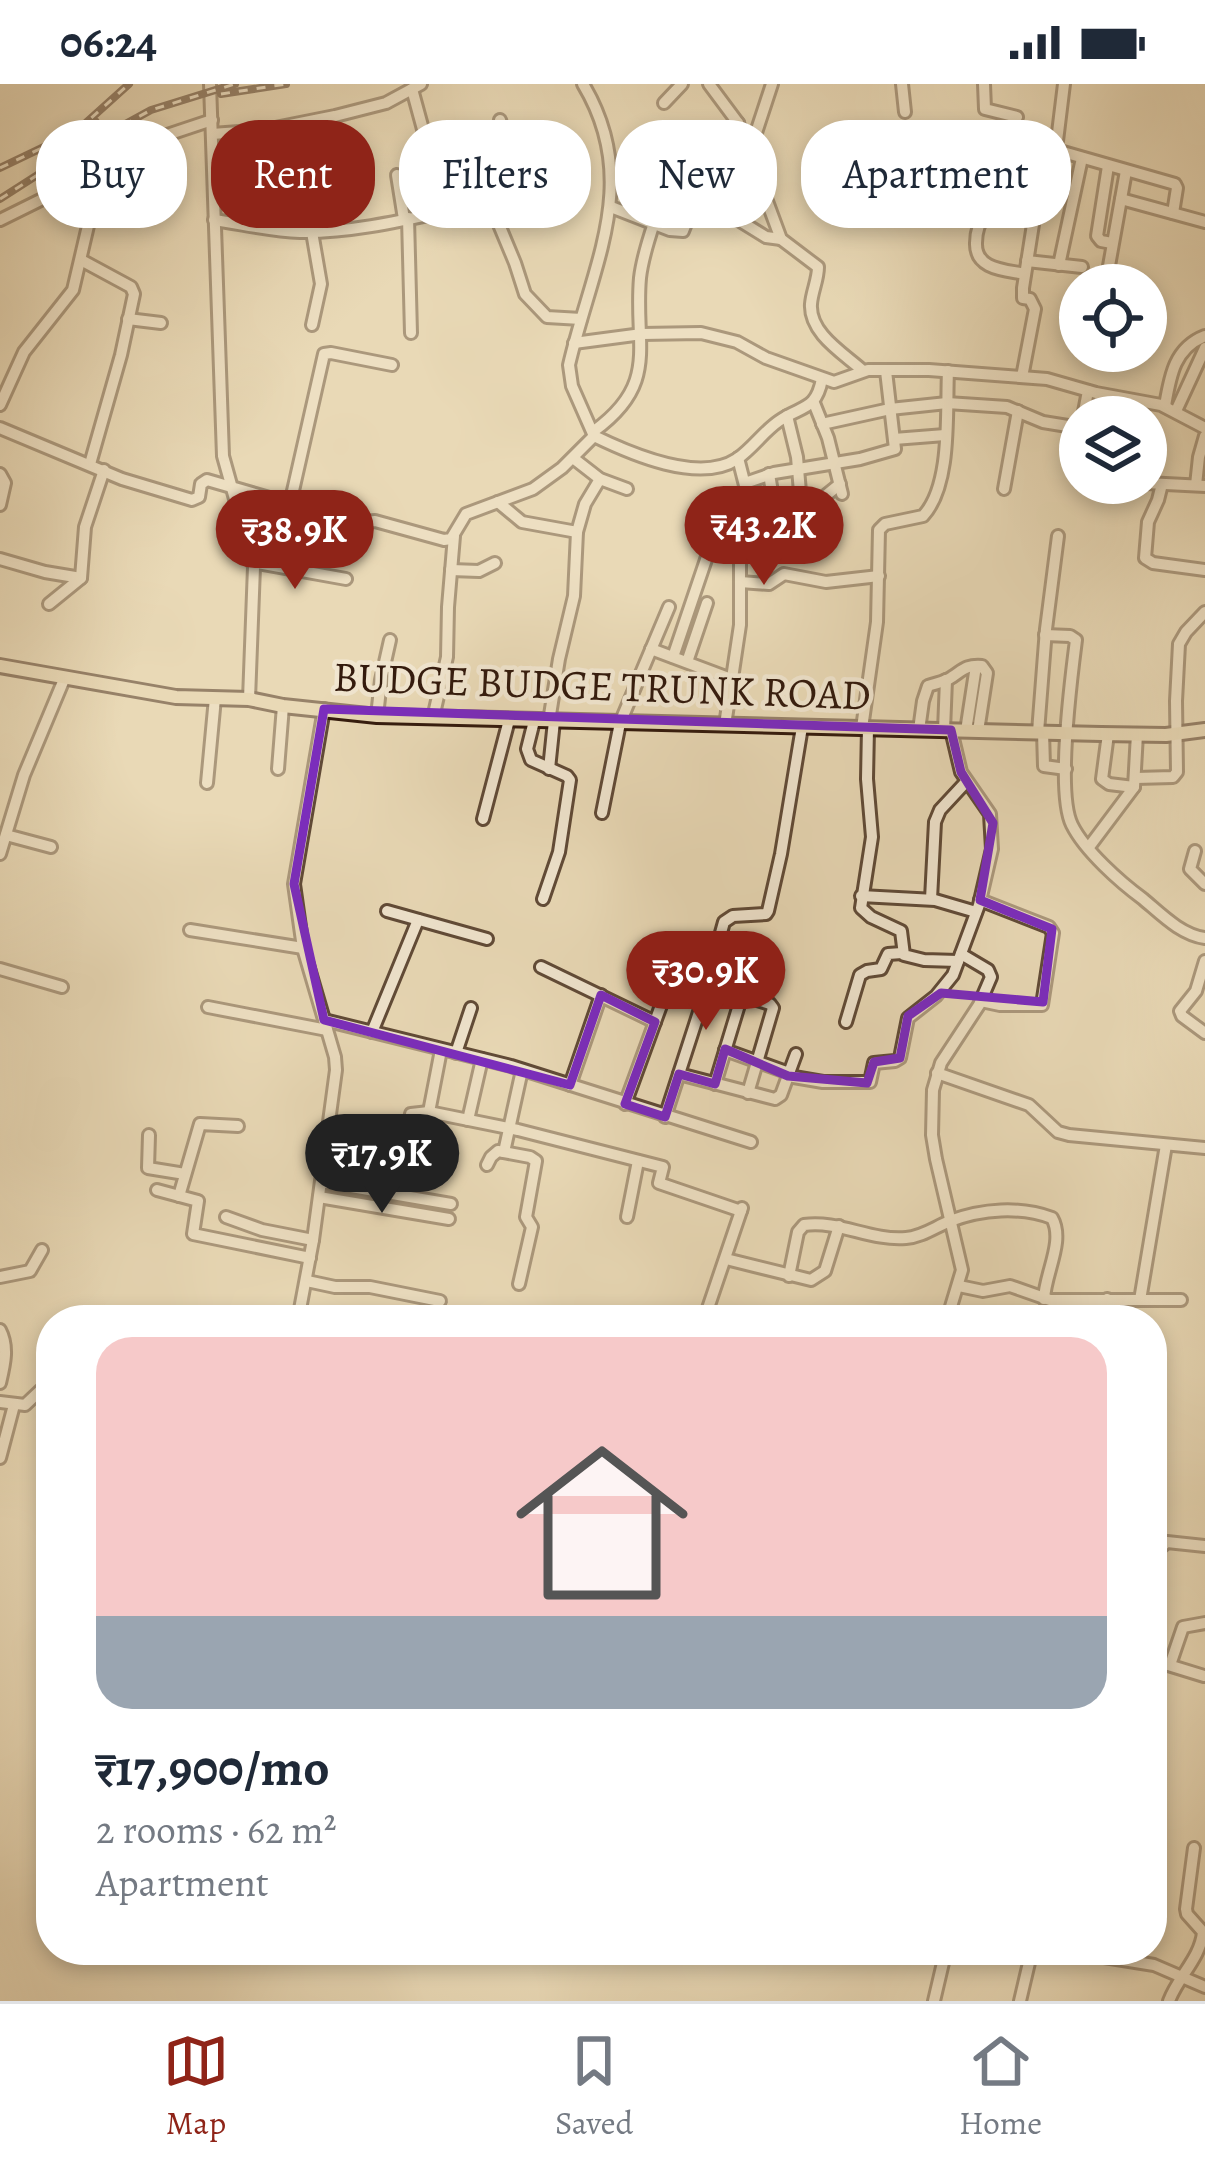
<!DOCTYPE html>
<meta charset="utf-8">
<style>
:root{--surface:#fff;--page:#f2f2f3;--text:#1f2937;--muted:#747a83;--line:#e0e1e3;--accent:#8f2418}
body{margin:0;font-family:Alegreya,serif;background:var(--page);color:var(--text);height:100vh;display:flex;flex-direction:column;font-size:45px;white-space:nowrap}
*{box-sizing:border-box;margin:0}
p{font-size:39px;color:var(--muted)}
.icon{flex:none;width:66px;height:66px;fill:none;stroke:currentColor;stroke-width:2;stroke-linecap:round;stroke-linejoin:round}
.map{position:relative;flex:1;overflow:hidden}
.sheet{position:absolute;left:36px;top:1221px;width:1131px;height:660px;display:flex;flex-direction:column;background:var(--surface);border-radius:48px;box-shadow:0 6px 18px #0003}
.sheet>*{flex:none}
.banner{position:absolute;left:36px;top:36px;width:1134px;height:108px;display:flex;gap:24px}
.buttons{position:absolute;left:1059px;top:180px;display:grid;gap:24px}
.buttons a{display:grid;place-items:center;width:108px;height:108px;border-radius:50%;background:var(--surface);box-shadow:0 6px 18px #0003;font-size:60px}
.price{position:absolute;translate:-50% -102px;padding:0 27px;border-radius:42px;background:var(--accent);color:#fff;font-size:39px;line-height:78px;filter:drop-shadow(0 3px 6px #0008)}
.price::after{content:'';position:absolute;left:50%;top:72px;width:36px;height:27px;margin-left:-18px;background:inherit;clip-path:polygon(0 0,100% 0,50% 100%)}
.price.on{background:#222;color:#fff}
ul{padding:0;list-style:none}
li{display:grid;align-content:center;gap:24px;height:636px;padding:0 60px}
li+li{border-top:3px solid var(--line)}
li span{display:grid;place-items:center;height:372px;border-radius:36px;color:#555}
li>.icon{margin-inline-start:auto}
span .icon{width:216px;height:216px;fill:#fffc;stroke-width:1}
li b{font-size:51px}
.chip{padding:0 42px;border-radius:48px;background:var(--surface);box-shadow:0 6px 18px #0003;font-size:42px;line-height:108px}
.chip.on{background:var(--accent);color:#fff}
.status{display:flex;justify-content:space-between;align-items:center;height:84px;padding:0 60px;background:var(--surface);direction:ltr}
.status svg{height:33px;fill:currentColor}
.dock{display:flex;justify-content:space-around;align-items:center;height:168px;border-top:3px solid var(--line);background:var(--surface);font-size:33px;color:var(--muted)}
.dock a{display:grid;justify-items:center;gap:6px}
.dock .on{color:var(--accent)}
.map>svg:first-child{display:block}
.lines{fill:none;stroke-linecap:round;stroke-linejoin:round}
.minor-casing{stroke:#604a37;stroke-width:16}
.major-casing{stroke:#331a0d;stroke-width:18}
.minor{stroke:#f1e6d0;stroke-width:10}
.major{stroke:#e9d9b6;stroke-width:12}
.rail-casing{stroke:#331a0d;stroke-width:8}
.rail{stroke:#f1e6d0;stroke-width:3;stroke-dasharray:9;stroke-linecap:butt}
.marked{fill:none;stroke:#7b2cbf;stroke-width:9;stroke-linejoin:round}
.labels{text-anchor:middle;stroke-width:9;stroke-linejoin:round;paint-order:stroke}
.street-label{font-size:42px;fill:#331a0d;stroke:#f1e6d0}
</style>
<div class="status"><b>06:24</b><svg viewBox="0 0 49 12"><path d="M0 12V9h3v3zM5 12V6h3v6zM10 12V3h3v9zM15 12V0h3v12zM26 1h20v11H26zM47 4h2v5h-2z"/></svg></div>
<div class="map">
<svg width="1205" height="1917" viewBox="0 0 1205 1917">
<rect width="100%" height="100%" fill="#e9d9b6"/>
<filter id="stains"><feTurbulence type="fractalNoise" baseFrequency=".00167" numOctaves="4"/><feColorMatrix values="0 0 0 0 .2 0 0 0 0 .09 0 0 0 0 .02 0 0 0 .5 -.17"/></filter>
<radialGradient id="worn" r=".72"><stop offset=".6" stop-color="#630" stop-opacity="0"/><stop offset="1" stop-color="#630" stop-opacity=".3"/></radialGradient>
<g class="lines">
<defs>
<g id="minor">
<path d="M210,0L223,372L254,483L249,615"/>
<path d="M709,0L738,39L781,155L818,183C818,196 812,207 811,220C809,249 843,269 862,286"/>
<path d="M902,0L905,28"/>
<path d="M984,0L985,25L1017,33"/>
<path d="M412,5L424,49L458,51L463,54L515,179L525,210L547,233L581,235"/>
<path d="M664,19L682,0"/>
<path d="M212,50L265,46L335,32L386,19L421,0"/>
<path d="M1049,64L1175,100L1177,104L1173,129"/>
<path d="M750,67L772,0"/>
<path d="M713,69L744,95L763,103"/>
<path d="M1108,82L1097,152L1101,157L1112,159"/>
<path d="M397,91L404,135"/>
<path d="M1121,115L1205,138"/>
<path d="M490,121L511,115L520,107V101L500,36"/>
<path d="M611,123L670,146L683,147L716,63L738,39"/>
<path d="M724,127L766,153L781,155"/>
<path d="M408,134L411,249"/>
<path d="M0,136L97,88L131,63L212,36"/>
<path d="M214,136C242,140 271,147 300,148C363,149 427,130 489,118"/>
<path d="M312,148L321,200L312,241"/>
<path d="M81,176L131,203L134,210L121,271L90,380"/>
<path d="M1027,177L1082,183"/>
<path d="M1059,181L1082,74"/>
<path d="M1025,190C1006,186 975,186 976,159C976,147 979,138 986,129L1034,132"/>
<path d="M1107,193L1126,87"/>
<path d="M128,235L161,239"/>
<path d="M574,259L642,250L701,249L737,258L766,274L834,298L868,286H929L1047,295L1096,309L1161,321L1205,344"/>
<path d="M1022,293L1035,225L1030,215L1023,214V204L1045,64L1057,57L1064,0"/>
<path d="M814,319L828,354L842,410"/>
<path d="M0,321L24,268L73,206L91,129L87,93"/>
<path d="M1165,322C1170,293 1174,264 1205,252"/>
<path d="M1176,327L1205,264"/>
<path d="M787,332L797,373L803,443"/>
<path d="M1083,333L1088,307"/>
<path d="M822,340L890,325L947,319L1007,323L1043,338L1080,344"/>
<path d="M0,344L122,395L192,416L199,413L201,400L207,396L290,420L345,440L375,437L444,456L451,455L466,430L533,405L562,384L594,352L572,302L569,281C592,181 642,98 583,0"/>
<path d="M594,347C660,299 634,262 640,194C642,176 648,157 654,139"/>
<path d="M594,352C631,370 699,400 737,375C753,364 763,348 779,337C802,321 816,327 822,295"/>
<path d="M894,355L945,351"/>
<path d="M573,374L600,395L627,405"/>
<path d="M0,390L5,399L0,421"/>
<path d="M769,390L777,438L782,448"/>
<path d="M745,399L774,389L860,375L895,365L886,287"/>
<path d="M1146,399L1205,402"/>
<path d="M1162,400L1158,416L1148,438L1145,474L1153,479L1205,486"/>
<path d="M1196,401L1199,373L1205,352"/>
<path d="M1004,405L1018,327"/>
<path d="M498,418L522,438L577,448"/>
<path d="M800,418L819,417L840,400"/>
<path d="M290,420L324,270L331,269L392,281"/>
<path d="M740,463L770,464L786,446L819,442L822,434L819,417"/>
<path d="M0,475L45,488L81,494"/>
<path d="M252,478L346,495"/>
<path d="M451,486L479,487L495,479"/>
<path d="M740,498L769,500L784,490L826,498L879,492"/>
<path d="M49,520L81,494L85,443L104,386"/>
<path d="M1045,551L1070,552L1076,556C1071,595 1056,709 1072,741C1085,767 1120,798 1143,815C1161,830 1181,851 1205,854"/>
<path d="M651,565L731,595"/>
<path d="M673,573L715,449"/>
<path d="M687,578L707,519"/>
<path d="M377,632L381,596L390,556"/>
<path d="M433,634L447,573L448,523L454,452"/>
<path d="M534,637L527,665L531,676L567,692L570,696L559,768L543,815"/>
<path d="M549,637L559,575L574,512L577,448L585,420L600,395"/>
<path d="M725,641L740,541V463L749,417L738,374"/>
<path d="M862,644L877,538L879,446L885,440L923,432C952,401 946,328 948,287"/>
<path d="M868,644L867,695L872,753L861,824L871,833L901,847L904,871L924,876L958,877"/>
<path d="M919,646L923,617L928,602C936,599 945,598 952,593C964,585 966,581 982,582L987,589L978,647"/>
<path d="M944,646L946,596"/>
<path d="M966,647L976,582"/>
<path d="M1038,648L1046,545L1058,452"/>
<path d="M1043,648L1044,682L1066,685"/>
<path d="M1108,650L1102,695L1109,700L1134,703"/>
<path d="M278,685L283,622"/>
<path d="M549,685L554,637"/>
<path d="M1136,694L1173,693L1177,688L1176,617L1179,560L1186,548L1205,528"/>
<path d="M207,699L215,614"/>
<path d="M602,729L620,639L669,523"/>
<path d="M483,735L509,636"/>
<path d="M6,751L51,763"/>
<path d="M1089,763L1134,703L1137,650"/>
<path d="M1195,767L1190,785L1205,800"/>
<path d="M0,770L24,691L65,593"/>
<path d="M861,812L935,816L976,828"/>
<path d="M931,815L935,738L940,726L966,698"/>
<path d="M980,816L1049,843L1053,849L1042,921H1000L981,917"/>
<path d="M387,827L487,855"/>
<path d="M190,846L303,864"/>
<path d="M1205,877L1196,907L1180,927L1182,932L1205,949"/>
<path d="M541,883L655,938"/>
<path d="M0,885L62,903"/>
<path d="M706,900L770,920L773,924L748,1009"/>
<path d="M208,923L327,946"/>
<path d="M324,936L511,982L751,1058"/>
<path d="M846,938L860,891L867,887L881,885L888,870L902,869"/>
<path d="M372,948L418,836"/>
<path d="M725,966L789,989"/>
<path d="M456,969L471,924"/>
<path d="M937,989L1029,1021L1058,1048L1069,1051L1205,1064"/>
<path d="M679,990L775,1015L781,1011L796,970"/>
<path d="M788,992L823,998H870L874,979L895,977L900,974L908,934L936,912L953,891L979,821L992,765L990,730L961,688L951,646"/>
<path d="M715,1000L742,911"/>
<path d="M570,1001L601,911"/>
<path d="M625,1020L667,905"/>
<path d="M429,1028L441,966"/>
<path d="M665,1033L700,925L724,838L733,832L766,830L768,827L781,770L802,643"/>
<path d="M468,1036L482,975"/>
<path d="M149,1051L148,1084L185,1090"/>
<path d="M504,1068L522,986"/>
<path d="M487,1081L491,1073L498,1067L530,1073L536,1077L526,1133L532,1143L519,1200"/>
<path d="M322,1098L451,1120"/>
<path d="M157,1106L198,1117L193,1150L310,1174"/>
<path d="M393,1110L411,1030L429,1028L518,1046L663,1083L659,1099L741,1127"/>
<path d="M179,1112L200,1040L238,1042"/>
<path d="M319,1113L449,1135"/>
<path d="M226,1133L262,1146L313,1156"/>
<path d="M627,1133L638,1077"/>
<path d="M726,1175L811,1196L825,1187L839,1142"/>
<path d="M789,1192L798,1148L804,1141C839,1136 870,1157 906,1154C922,1153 935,1143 950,1137C982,1125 1020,1122 1052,1134C1065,1157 1045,1189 1044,1215"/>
<path d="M0,1193L30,1187L42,1166"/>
<path d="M307,1197L335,1203H370L440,1217"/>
<path d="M959,1202L983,1207L1010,1202L1050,1216H1181"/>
<path d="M1140,1216L1166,1061"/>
<path d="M300,1229L332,1236"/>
<path d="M646,1230L665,1236"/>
<path d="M298,1236L313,1156L336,986L335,973L303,864L294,800L324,625"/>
<path d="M704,1236L742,1124"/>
<path d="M768,1236C783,1224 800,1230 817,1236"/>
<path d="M947,1236L962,1186L936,1075L932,1051L933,1006L941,979L979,921L991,893L988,886L961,870"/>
<path d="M1105,1236L1107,1215"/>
<path d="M0,1246C9,1263 4,1282 0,1299"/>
<path d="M0,1318L25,1321L42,1305L51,1301"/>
<path d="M0,1374L14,1321"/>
<path d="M1152,1471L1167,1458L1205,1462"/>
<path d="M1152,1576L1204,1592"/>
<path d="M1170,1581L1183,1543L1205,1539"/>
<path d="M1086,1866L1098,1872L1154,1881L1205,1903"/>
<path d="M934,1917L946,1866"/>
<path d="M1020,1917L1032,1866"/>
<path d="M1169,1917C1178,1893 1201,1873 1203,1848L1187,1830L1186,1825L1194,1764"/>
</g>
<path id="major" d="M0,582L176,613L249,615L283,622L377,632L1101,650L1166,651L1205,646"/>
</defs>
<use href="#minor" class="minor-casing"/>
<use href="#major" class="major-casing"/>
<use href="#minor" class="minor"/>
<use href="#major" class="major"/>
<defs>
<g id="rail">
<path d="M221,10L286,0"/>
<path d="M78,46L129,0"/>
<path d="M0,84L96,38"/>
<path d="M0,115L67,72L151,26L235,0"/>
</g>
</defs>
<use href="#rail" class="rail-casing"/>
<use href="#rail" class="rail"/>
</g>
<path d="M0 0H1205V1917H0ZM324,625L951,646L961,688L993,739L980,816L1052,845L1043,918L941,909L908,932L900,974L874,978L867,999L788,992L725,965L715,1000L679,990L665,1033L625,1020L655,938L601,911L570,1001L324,936L294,800Z" fill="#e9d9b6" fill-opacity=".55" fill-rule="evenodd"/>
<path class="marked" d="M324,625L951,646L961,688L993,739L980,816L1052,845L1043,918L941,909L908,932L900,974L874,978L867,999L788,992L725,965L715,1000L679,990L665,1033L625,1020L655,938L601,911L570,1001L324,936L294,800Z"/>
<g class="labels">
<g class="street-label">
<text transform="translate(602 601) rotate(2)" y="15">BUDGE BUDGE TRUNK ROAD</text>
</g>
</g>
<rect width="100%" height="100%" filter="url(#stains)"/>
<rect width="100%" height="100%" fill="url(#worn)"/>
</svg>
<div class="buttons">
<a><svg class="icon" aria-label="locate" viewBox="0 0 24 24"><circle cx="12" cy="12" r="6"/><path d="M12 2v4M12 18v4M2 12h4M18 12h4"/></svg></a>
<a><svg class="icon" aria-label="layers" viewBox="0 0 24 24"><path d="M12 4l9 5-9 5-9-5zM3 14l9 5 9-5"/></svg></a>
</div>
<b class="price" style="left:764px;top:504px">₹43.2K</b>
<b class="price" style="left:295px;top:508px">₹38.9K</b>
<b class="price" style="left:706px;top:949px">₹30.9K</b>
<b class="price on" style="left:382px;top:1132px">₹17.9K</b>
<div class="banner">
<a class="chip">Buy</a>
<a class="chip on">Rent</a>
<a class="chip">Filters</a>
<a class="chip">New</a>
<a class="chip">Apartment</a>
</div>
<section class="sheet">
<ul>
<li><span style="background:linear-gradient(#f6c9c9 75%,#9aa5b1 0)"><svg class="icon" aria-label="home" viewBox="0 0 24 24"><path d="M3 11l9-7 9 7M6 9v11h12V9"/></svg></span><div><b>₹17,900/mo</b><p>2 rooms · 62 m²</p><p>Apartment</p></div></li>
</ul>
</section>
</div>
<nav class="dock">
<a class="on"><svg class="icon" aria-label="map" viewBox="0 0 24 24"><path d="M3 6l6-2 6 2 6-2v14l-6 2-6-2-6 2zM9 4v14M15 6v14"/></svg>Map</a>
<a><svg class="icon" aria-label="saved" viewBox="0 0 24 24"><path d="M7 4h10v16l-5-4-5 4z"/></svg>Saved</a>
<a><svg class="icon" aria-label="home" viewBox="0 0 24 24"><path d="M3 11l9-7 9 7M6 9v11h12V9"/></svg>Home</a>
</nav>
